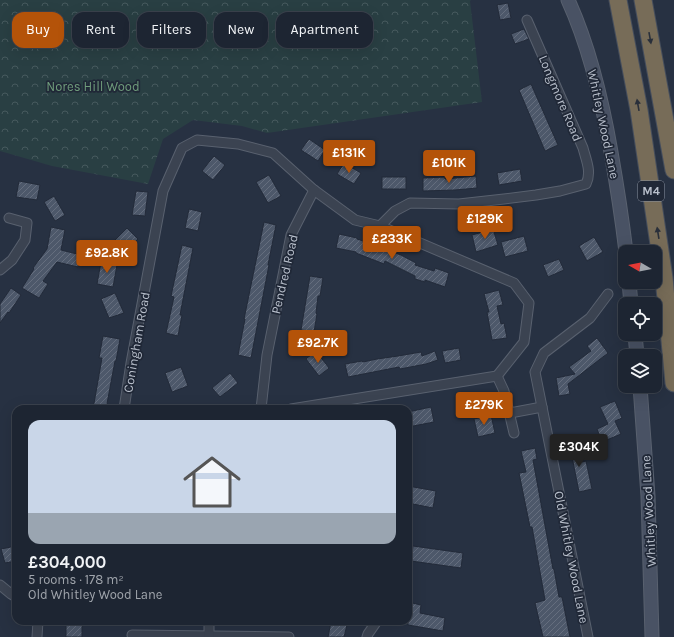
<!DOCTYPE html>
<meta charset="utf-8">
<style>
:root{--surface:#1d2532;--page:#2a313e;--text:#f1f3f6;--muted:#a0a5ac;--line:#3b424d;--accent:#b45309}
body{margin:0;font-family:Karla,sans-serif;background:var(--page);color:var(--text);height:100vh;display:flex;flex-direction:column;font-size:15px;white-space:nowrap}
*{box-sizing:border-box;margin:0}
p{font-size:13px;color:var(--muted)}
.icon{flex:none;width:22px;height:22px;fill:none;stroke:currentColor;stroke-width:2;stroke-linecap:round;stroke-linejoin:round}
.map{position:relative;flex:1;overflow:hidden}
.panel{position:absolute;left:12px;top:405px;width:400px;height:220px;display:flex;flex-direction:column;background:var(--surface);border-radius:12px;box-shadow:0 4px 16px #0002,0 0 0 1px var(--line)}
.panel>*{flex:none}
.banner{position:absolute;left:12px;top:12px;width:400px;height:36px;display:flex;gap:8px}
.needle{width:26px;rotate:279deg}
.fabs{position:absolute;left:618px;top:245px;display:grid;gap:8px}
.fabs a{display:grid;place-items:center;width:44px;height:44px;border-radius:8px;background:var(--surface);box-shadow:0 4px 16px #0002,0 0 0 1px var(--line);font-size:20px}
.price{position:absolute;translate:-50% -34px;padding:0 9px;border-radius:4px;background:var(--accent);color:#fff;font-size:13px;line-height:26px;filter:drop-shadow(0 1px 2px #0008)}
.price::after{content:'';position:absolute;left:50%;top:24px;width:12px;height:9px;margin-left:-6px;background:inherit;clip-path:polygon(0 0,100% 0,50% 100%)}
.price.on{background:#222;color:#fff}
ul{padding:0;list-style:none}
li{display:grid;align-content:center;gap:8px;height:212px;padding:0 16px}
li span{display:grid;place-items:center;height:124px;border-radius:12px;color:#555}
li>.icon{margin-inline-start:auto}
span .icon{width:72px;height:72px;fill:#fffc;stroke-width:1}
li b{font-size:17px}
.chip{padding:0 14px;border-radius:12px;background:var(--surface);box-shadow:0 4px 16px #0002,0 0 0 1px var(--line);font-size:14px;line-height:36px}
.chip.on{background:var(--accent);color:#fff}
.map>svg:first-child{display:block}
.forest{fill:url(#forest-crowns)}
.building{fill:url(#building-hatch);stroke:#222a39}
.lines{fill:none;stroke-linecap:round;stroke-linejoin:round}
.minor-casing{stroke:#59616f;stroke-width:11}
.secondary-casing{stroke:#59616f;stroke-width:15}
.motorway-casing{stroke:#464e5c;stroke-width:19}
.minor{stroke:#3b4351;stroke-width:9}
.secondary{stroke:#495264;stroke-width:13}
.motorway{stroke:#776c58;stroke-width:17}
.oneway{fill:#292f3a}
.labels{text-anchor:middle;stroke-width:3.5;stroke-linejoin:round;paint-order:stroke}
.shield{fill:#202837;stroke:#8a929f;stroke-width:1}
.shield-label{font-size:12px;font-weight:bold;fill:#b8bfcb}
.park-label{font-size:13px;fill:#6f9c7b;stroke:#202837}
.street-label{font-size:13px;fill:#b8bfcb;stroke:#202837}
</style>
<div class="map">
<svg width="674" height="637" viewBox="0 0 674 637">
<defs>
<pattern id="forest-crowns" width="20" height="18" patternUnits="userSpaceOnUse"><rect width="20" height="18" fill="#293f43"/><path d="M2 6a3 3 0 1 1 6 0M12 15a3 3 0 1 1 6 0" fill="none" stroke="#46595d"/></pattern>
<pattern id="building-hatch" width="6" height="6" patternUnits="userSpaceOnUse"><rect width="6" height="6" fill="#4d586a"/><path d="M-1 1l2-2M0 6l6-6M5 7l2-2" fill="none" stroke="#656e7e"/></pattern>
</defs>
<rect width="100%" height="100%" fill="#273142"/>
<path class="forest" d="M0,0H471L470,1L482,102L267,133L242,126L193,120L163,139L148,184L52,166L0,151Z"/>
<g class="building">
<path d="M508,3L511,18L500,20L497,5Z"/>
<path d="M524,29L529,39L515,44L511,34Z"/>
<path d="M531,84L558,145L545,151L519,90Z"/>
<path d="M309,139L325,150L318,161L301,150Z"/>
<path d="M214,156L225,165L213,180L202,171Z"/>
<path d="M344,163L361,173L354,184L337,174Z"/>
<path d="M520,169L522,181L499,185L497,173Z"/>
<path d="M269,175L281,196L268,203L256,182Z"/>
<path d="M476,176L477,188L455,190L423,191V178L445,177V179Z"/>
<rect x="382" y="177" width="24" height="12"/>
<path d="M19,181L40,185L37,200L16,197Z"/>
<path d="M136,191L148,192L145,216L132,215Z"/>
<path d="M54,196L65,215L55,221L44,202Z"/>
<path d="M189,209L202,212L198,231L185,228Z"/>
<path d="M264,222L276,225L268,265H269L251,358L238,355L245,319H244Z"/>
<path d="M51,227L65,230L61,250L81,255L78,267L57,262L43,281L48,284L39,298L22,288L34,269L33,268L47,249Z"/>
<path d="M127,228L138,239L119,257L109,246Z"/>
<path d="M493,229L498,245L476,252L472,235Z"/>
<path d="M339,234L357,238V239L372,244L401,255L416,263L415,265L434,271L435,268L449,273L445,287L425,280V282L415,279V276L385,261L384,264L356,253V252L336,248Z"/>
<path d="M524,236L528,251L505,257L501,242Z"/>
<path d="M594,237L603,252L587,261L579,246Z"/>
<path d="M182,245L193,248L180,315H182L178,336L166,333L174,297L171,296Z"/>
<path d="M559,259L564,270L548,277L543,265Z"/>
<path d="M101,262L117,265L113,287L97,284Z"/>
<path d="M310,276L323,278L320,296H318L316,313L317,314L314,332L301,330Z"/>
<path d="M11,288L21,295L9,313L8,312L0,323V304Z"/>
<path d="M499,290L503,305L497,306L501,324L504,323L507,338L492,340L487,312H489L484,294Z"/>
<path d="M115,293L124,313L109,318L101,299Z"/>
<path d="M103,336L120,339L116,361H115L106,409H93L102,358H99Z"/>
<path d="M597,338L608,353L568,384L570,394L559,396L556,378L575,374L569,367L591,351L587,346Z"/>
<path d="M459,348L461,360L445,363L442,351Z"/>
<path d="M316,351L329,368L319,376L306,359Z"/>
<path d="M435,351L438,360L426,364L400,369L399,367L348,377L345,364L362,361L363,362L377,359L398,356L421,352L422,356Z"/>
<path d="M181,367L188,386L172,392L165,373Z"/>
<path d="M230,373L238,383L220,397L212,388Z"/>
<path d="M615,401L622,418L615,421L621,434L602,442L597,429L608,424L600,407Z"/>
<path d="M431,407L434,422L408,427V412Z"/>
<path d="M491,415L495,433L478,437L474,419Z"/>
<path d="M579,443L582,462L586,461L592,489L579,492L572,457L568,458L566,445Z"/>
<path d="M535,448L537,459L533,460L553,569H554L559,597H562L570,637H543L535,603L545,600L532,527H530L519,473L526,472L521,451Z"/>
<path d="M408,486L436,491L433,508L408,503Z"/>
<path d="M16,546V561L5,563L1,549Z"/>
<path d="M413,546L463,553L461,568L411,561Z"/>
<path d="M408,602L421,605L420,613L445,618L443,631L408,625Z"/>
<path d="M66,621H83L82,627V637H66Z"/>
<path d="M331,622L347,625L344,637H328Z"/>
</g>
<g class="lines">
<defs>
<g id="minor">
<path d="M380,226L395,211L410,203L459,204L504,199L536,195L560,191L586,184C592,172 586,160 583,148L527,20"/>
<path d="M0,270L12,260L25,240L27,223L9,218"/>
<path d="M497,376L504,391L514,433"/>
<path d="M124,409L131,363L163,191L182,148L197,140L238,144L273,153L314,190L355,220L380,226L514,283L529,303L524,342L497,376"/>
<path d="M261,409L267,355L291,235L314,190"/>
<path d="M291,409L497,376"/>
<path d="M510,413L542,407"/>
<path d="M0,585L11,594L16,597"/>
<path d="M132,635L289,637"/>
<path d="M37,637L38,621"/>
<path d="M209,637V621"/>
<path d="M367,637L368,634L377,621"/>
<path d="M588,637L535,372L544,353L590,318L608,294"/>
</g>
<g id="secondary">
<path d="M568,0C590,48 602,100 611,152C617,186 622,219 626,252"/>
<path d="M629,282L631,304"/>
<path d="M635,334L637,356"/>
<path d="M640,386L648,496L652,637"/>
</g>
<g id="motorway">
<path d="M618,0L639,110L664,278L674,383"/>
<path d="M643,0L674,170"/>
</g>
</defs>
<use href="#minor" class="minor-casing"/>
<use href="#secondary" class="secondary-casing"/>
<use href="#motorway" class="motorway-casing"/>
<use href="#minor" class="minor"/>
<use href="#secondary" class="secondary"/>
<use href="#motorway" class="motorway"/>
</g>
<defs><path id="oneway-solid" d="M-6-.8H1V-3.2L6.5 0L1 3.2V.8H-6Z"/></defs>
<g class="oneway">
<use href="#oneway-solid" transform="translate(650 38) rotate(80)"/>
<use href="#oneway-solid" transform="translate(638 105) rotate(-100)"/>
<use href="#oneway-solid" transform="translate(658 233) rotate(-99)"/>
</g>
<g class="labels">
<rect class="shield" x="638" y="181" width="26" height="20" rx="3"/>
<g class="shield-label">
<text x="651" y="195">M4</text>
</g>
<g class="park-label">
<text x="93" y="91">Nores Hill Wood</text>
</g>
<g class="street-label">
<text transform="translate(561 98) rotate(67)" y="5">Longmore Road</text>
<text transform="translate(604 124) rotate(78)" y="5">Whitley Wood Lane</text>
<text transform="translate(284 274) rotate(-77)" y="5">Pendred Road</text>
<text transform="translate(136 342) rotate(-80)" y="5">Coningham Road</text>
<text transform="translate(648 511) rotate(-93)" y="5">Whitley Wood Lane</text>
<text transform="translate(572 557) rotate(79)" y="5">Old Whitley Wood Lane</text>
</g>
</g>
</svg>
<div class="fabs">
<a><svg class="needle" viewBox="-14 -14 28 28"><path d="M0-13l5 13h-10z" fill="#e53935"/><path d="M0 13l5-13h-10z" fill="#a0a5ac"/></svg></a>
<a><svg class="icon" aria-label="locate" viewBox="0 0 24 24"><circle cx="12" cy="12" r="6"/><path d="M12 2v4M12 18v4M2 12h4M18 12h4"/></svg></a>
<a><svg class="icon" aria-label="layers" viewBox="0 0 24 24"><path d="M12 4l9 5-9 5-9-5zM3 14l9 5 9-5"/></svg></a>
</div>
<b class="price" style="left:349px;top:174px">£131K</b>
<b class="price" style="left:449px;top:184px">£101K</b>
<b class="price" style="left:485px;top:240px">£129K</b>
<b class="price" style="left:392px;top:260px">£233K</b>
<b class="price" style="left:107px;top:274px">£92.8K</b>
<b class="price" style="left:318px;top:364px">£92.7K</b>
<b class="price" style="left:484px;top:426px">£279K</b>
<b class="price on" style="left:579px;top:468px">£304K</b>
<div class="banner">
<a class="chip on">Buy</a>
<a class="chip">Rent</a>
<a class="chip">Filters</a>
<a class="chip">New</a>
<a class="chip">Apartment</a>
</div>
<section class="panel">
<ul>
<li><span style="background:linear-gradient(#c9d6e8 75%,#9aa5b1 0)"><svg class="icon" aria-label="home" viewBox="0 0 24 24"><path d="M3 11l9-7 9 7M6 9v11h12V9"/></svg></span><div><b>£304,000</b><p>5 rooms · 178 m²</p><p>Old Whitley Wood Lane</p></div></li>
</ul>
</section>
</div>
